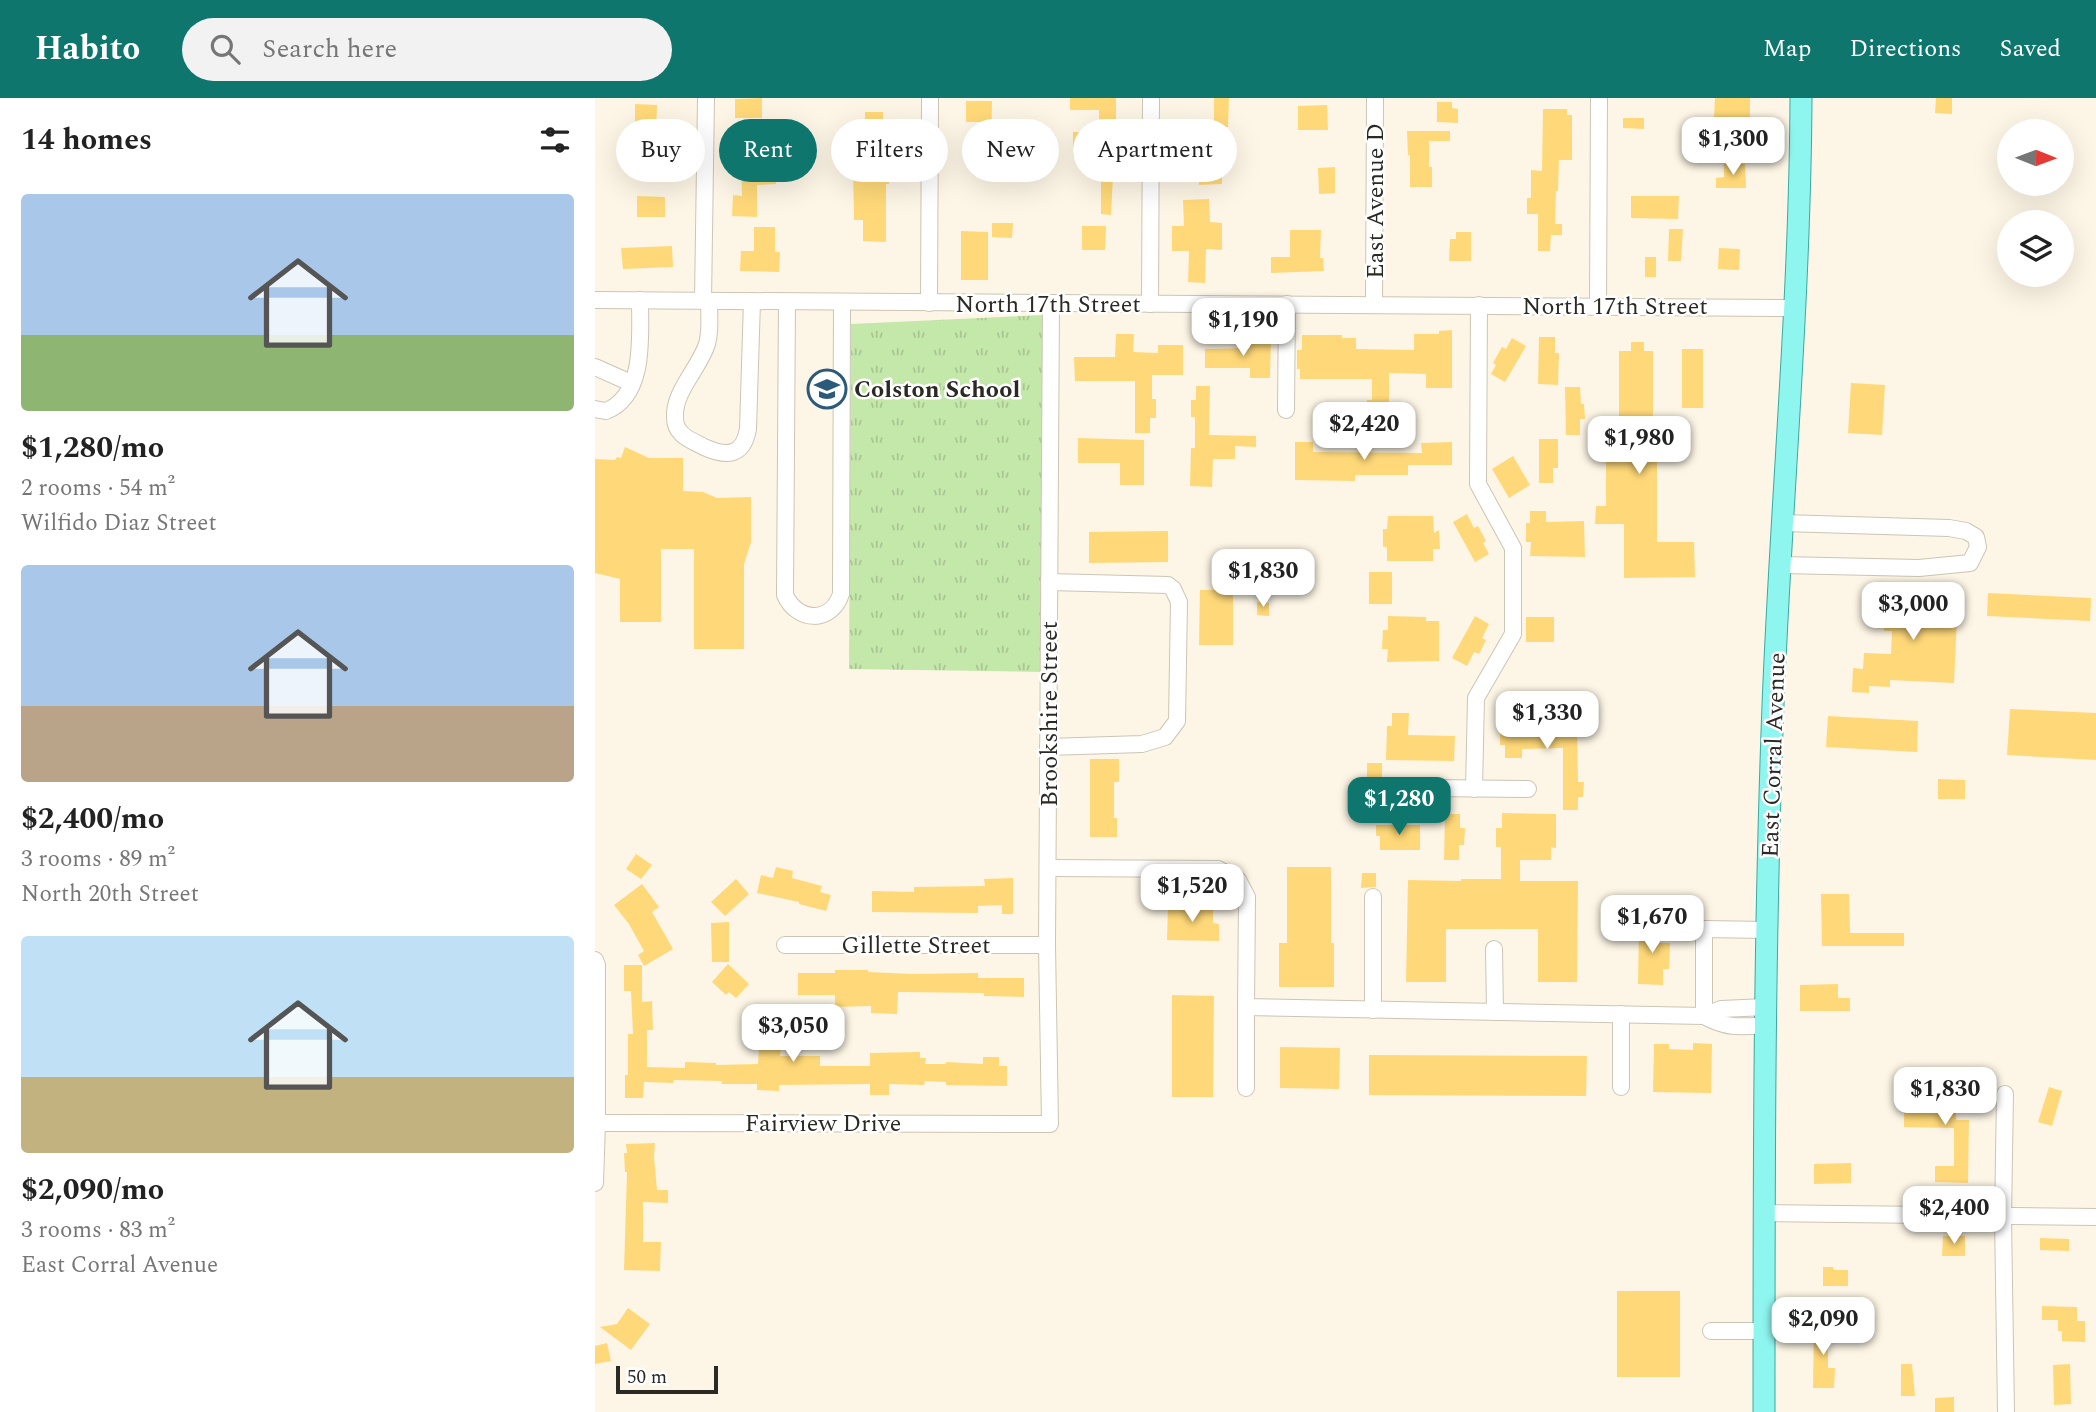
<!DOCTYPE html>
<meta charset="utf-8">
<style>
:root{--surface:#fff;--page:#f2f2f2;--text:#222;--muted:#767676;--accent:#0f766e}
body{margin:0;font-family:Spectral,serif;background:var(--page);color:var(--text);height:100vh;display:flex;flex-direction:column;font-size:26px;white-space:nowrap}
*{box-sizing:border-box;margin:0}
p{font-size:23px;color:var(--muted)}
.icon{flex:none;width:38px;height:38px;fill:none;stroke:currentColor;stroke-width:2;stroke-linecap:round;stroke-linejoin:round}
.map{position:relative;flex:1;overflow:hidden}
.sheet{display:flex;flex-direction:column;background:var(--surface);width:595px}
.sheet>*{flex:none}
.top-card{position:absolute;left:21px;top:21px;width:665px;height:63px;display:flex;gap:14px}
.needle{width:46px;rotate:91deg}
.controls{position:absolute;left:1402px;top:21px;display:grid;gap:14px}
.controls a{display:grid;place-items:center;width:77px;height:77px;border-radius:50%;background:var(--surface);box-shadow:0 7px 28px #0002;font-size:35px}
.scale{position:absolute;left:21px;bottom:18px;width:102px;box-sizing:border-box;padding-left:7px;border:4px solid #2b2923;border-top:0;font-size:19px;line-height:24px;white-space:nowrap;color:#2b2923;-webkit-text-stroke:5px #fff;paint-order:stroke}
.price{position:absolute;translate:-50% -60px;padding:0 16px;border-radius:14px;background:#fff;color:#222;font-size:23px;line-height:46px;filter:drop-shadow(0 2px 4px #0008)}
.price::after{content:'';position:absolute;left:50%;top:42px;width:21px;height:16px;margin-left:-10px;background:inherit;clip-path:polygon(0 0,100% 0,50% 100%)}
.price.active{background:var(--accent);color:#fff}
ul{padding:0;list-style:none}
li{display:grid;align-content:center;gap:14px;height:371px;padding:0 21px}
li span{display:grid;place-items:center;height:217px;border-radius:7px;color:#555}
li>.icon{margin-inline-start:auto}
span .icon{width:126px;height:126px;fill:#fffc;stroke-width:1}
li b{font-size:30px}
h2{display:flex;justify-content:space-between;align-items:center;height:84px;padding:0 21px;font-size:30px}
.chip{padding:0 24px;border-radius:32px;background:var(--surface);box-shadow:0 7px 28px #0002;font-size:24px;line-height:63px}
.chip.active{background:var(--accent);color:#fff}
header{display:flex;align-items:center;gap:42px;box-sizing:border-box;height:98px;padding:0 35px;background:var(--accent);color:#fff}
header strong{font-size:33px}
nav{display:flex;gap:38px;margin-inline-start:auto;font-size:24px}
.search{width:490px;height:63px;background:var(--page);display:flex;align-items:center;gap:18px;box-sizing:border-box;padding:0 24px;border-radius:38px;color:var(--muted);font-size:26px}
main{display:flex;flex:1;min-height:0}
.map>svg:first-child{display:block}
.park{fill:url(#park-tufts)}
.building{fill:#ffd979}
.lines{fill:none;stroke-linecap:round;stroke-linejoin:round}
.minor-casing{stroke:#cbc5b5;stroke-width:18}
.major-casing{stroke:#3ba9a1;stroke-width:23}
.minor{stroke:#fff;stroke-width:16}
.major{stroke:#8ff5ef;stroke-width:21}
.labels{text-anchor:middle;stroke-width:5;stroke-linejoin:round;paint-order:stroke}
.street-label{font-size:24px;fill:#2b2923;stroke:#fff}
.poi-label{font-size:24px;font-weight:bold;fill:#2b2923;stroke:#fff;text-anchor:start}
</style>
<header>
<strong>Habito</strong>
<div class="search"><svg class="icon" aria-label="search" viewBox="0 0 24 24"><circle cx="10" cy="10" r="6"/><path d="M15 15l6 6"/></svg>Search here</div>
<nav><a>Map</a><a>Directions</a><a>Saved</a></nav>
</header>
<main>
<section class="sheet">
<h2>14 homes<svg class="icon" aria-label="filters" viewBox="0 0 24 24"><path d="M4 7h16M4 17h16"/><circle cx="9" cy="7" r="2"/><circle cx="15" cy="17" r="2"/></svg></h2>
<ul>
<li><span style="background:linear-gradient(#a9c7e8 65%,#8fb573 0)"><svg class="icon" aria-label="home" viewBox="0 0 24 24"><path d="M3 11l9-7 9 7M6 9v11h12V9"/></svg></span><div><b>$1,280/mo</b><p>2 rooms · 54 m²</p><p>Wilfido Diaz Street</p></div></li>
<li><span style="background:linear-gradient(#a9c7e8 65%,#b9a48a 0)"><svg class="icon" aria-label="home" viewBox="0 0 24 24"><path d="M3 11l9-7 9 7M6 9v11h12V9"/></svg></span><div><b>$2,400/mo</b><p>3 rooms · 89 m²</p><p>North 20th Street</p></div></li>
<li><span style="background:linear-gradient(#bfe0f5 65%,#c2b280 0)"><svg class="icon" aria-label="home" viewBox="0 0 24 24"><path d="M3 11l9-7 9 7M6 9v11h12V9"/></svg></span><div><b>$2,090/mo</b><p>3 rooms · 83 m²</p><p>East Corral Avenue</p></div></li>
</ul>
</section>
<div class="map">
<svg width="1501" height="1314" viewBox="0 0 1501 1314">
<defs>
<pattern id="park-tufts" width="24" height="20" patternUnits="userSpaceOnUse" patternTransform="scale(1.75)"><rect width="24" height="20" fill="#c4e7aa"/><path d="M3 7l-1-3M5 7V3M7 7l1-3M15 17l-1-3M17 17v-4M19 17l1-3" fill="none" stroke="#a9c692"/></pattern>
</defs>
<rect width="100%" height="100%" fill="#fdf6e6"/>
<path class="park" d="M450,217L448,574L254,571L256,226Z"/>
<g class="building">
<path d="M167,0V20H140V1Z"/>
<path d="M475,0H521V34H524L525,79H518L516,117L506,116V83H503V59H478V34H504V12H475Z"/>
<path d="M619,0H634L633,29H619Z"/>
<path d="M1120,0H1155V21L1119,20Z"/>
<path d="M1341,0H1357V16L1340,15Z"/>
<path d="M371,3H397L396,56L385,55L386,24H371Z"/>
<path d="M842,4H857V10L863,11V25L842,24Z"/>
<path d="M40,6L62,7L60,59H45L46,24H40Z"/>
<path d="M732,7L733,32H703V8Z"/>
<path d="M948,11H972V17H977V62H964L963,93H961L960,126H967V137H956L955,153H943V116H932V100H936V72L947,73Z"/>
<rect x="270" y="14" width="18" height="32"/>
<path d="M1028,20H1049V31L1028,30Z"/>
<path d="M812,33H855V43H834V69H837V89H815V57H813Z"/>
<path d="M594,39L615,40L614,64H627V86L604,87V79L583,80V65H593Z"/>
<path d="M180,64L181,86L162,87V119L137,118L138,97L147,98L146,66Z"/>
<path d="M1129,66H1150L1151,90H1121V80L1129,79Z"/>
<path d="M740,69V95L724,96L723,70Z"/>
<path d="M258,71H294V86H291V144L268,143V122H259Z"/>
<path d="M42,98L70,99V119H42Z"/>
<path d="M1036,98H1084L1083,121L1036,120Z"/>
<path d="M614,101L615,124L627,125V152L611,151L610,185L593,184L594,153H577V128H589L588,102Z"/>
<path d="M397,125H418L417,140L397,139Z"/>
<path d="M487,128H511L510,152H487Z"/>
<path d="M159,129H180V154H185L184,174L145,173L146,153H159Z"/>
<path d="M1074,131H1088L1086,163H1073Z"/>
<path d="M695,132H726L725,160H728L729,173L676,175V159H695Z"/>
<path d="M366,133L393,134V182H366Z"/>
<path d="M861,134H876V163H854L855,141H861Z"/>
<path d="M77,148L78,169L28,171L26,150Z"/>
<path d="M1124,150L1145,151L1144,172L1123,171Z"/>
<rect x="1050" y="159" width="11" height="20"/>
<path d="M857,232V290H831V276L794,275V334H776V320H772V302H777V281H705V271H702V252H707V237H747V240H761V251L819,252V236H844V233Z"/>
<path d="M521,236H539L538,254L563,255V247H588V277H557V301H561V320H555V335H540V283H480L479,259H520Z"/>
<path d="M944,239H960V255H964L963,287L943,286Z"/>
<path d="M917,240L931,248L910,284L896,276L901,267L898,265L907,249L911,251Z"/>
<path d="M655,241H676L675,280H655V270H610V251L655,250Z"/>
<path d="M1036,244H1049V253H1058V325H1062V444H1099L1100,479L1029,480V426H1000L1001,408H1011V324L1024,325V253H1036Z"/>
<rect x="1087" y="251" width="21" height="59"/>
<path d="M1256,285L1290,287L1287,337L1253,335Z"/>
<path d="M601,288H615L614,337L661,338V349L640,348V361H618L617,389L595,388L596,350H600V319H596V302H601Z"/>
<path d="M970,289H985L986,306H989L990,321H985V337H971Z"/>
<path d="M483,340L549,342V387H525V365H483Z"/>
<path d="M944,341H963V370H958V385H944Z"/>
<path d="M700,344H718V354L827,355L826,345L857,344V367H813V377H760V383L700,382Z"/>
<path d="M30,349L54,360H88V393L108,394L122,400L156,399V444L149,466V551H99V451H66V524H25V481L0,475V361L20,362L22,359L26,360Z"/>
<path d="M918,358L935,387L914,400L897,371Z"/>
<path d="M935,413H951V424L989,423L990,459L935,458L936,444H931V425H935Z"/>
<path d="M872,416L879,430L883,428L891,443L888,445L894,456L880,464L858,424Z"/>
<path d="M793,418H838L839,435L844,432L845,451H838V463H792V449H788V431H792Z"/>
<path d="M573,433V464L494,465V434Z"/>
<rect x="774" y="474" width="23" height="32"/>
<path d="M605,492H638V547H604Z"/>
<path d="M1291,492L1332,494V498L1363,500L1359,585L1295,582V589L1274,588V595L1257,594L1258,570L1268,571L1269,555L1296,556L1297,533H1289Z"/>
<path d="M1393,495L1496,500L1495,523L1392,518Z"/>
<path d="M662,504L674,505V518L662,517Z"/>
<path d="M793,518L831,519V523H844V563L792,564L793,551H787L788,532H793Z"/>
<path d="M880,518L894,526L887,540L891,542L884,556L879,554L872,568L857,560Z"/>
<rect x="931" y="519" width="28" height="25"/>
<path d="M1415,611L1501,615V662L1412,657Z"/>
<path d="M797,615H814L813,637L860,638L859,663L791,662L792,628H797Z"/>
<path d="M911,617H927V628H982L983,684H989L988,699H983V712H968V650L927,651V660H910V647H905V630H911Z"/>
<path d="M1233,618L1323,623L1322,654L1231,649Z"/>
<path d="M495,661H524V684H519V720H522V739H495Z"/>
<path d="M772,665H787V711H771V698H766L767,680L772,681Z"/>
<path d="M1343,681L1370,682V701H1343Z"/>
<path d="M907,715L961,716V750L956,749V762H925V783H983L982,884H943V831H851V884H811L813,782L866,783V781H906V749H901V730H907Z"/>
<path d="M850,716H865V730H870L869,747H864V762H849Z"/>
<path d="M781,727H825V752H785V738H781Z"/>
<path d="M41,756L57,767L46,781L31,771Z"/>
<path d="M181,769L198,773L197,780L227,788L225,794L236,797L231,813L204,806V804L162,795L166,777L178,780Z"/>
<path d="M692,769H736V845H739V889H684V845H692Z"/>
<path d="M767,775H781V789L766,790Z"/>
<path d="M418,780V816H407V807L383,808V815L277,814V793L319,794V789L390,788L389,781Z"/>
<path d="M141,781L154,796L130,818L116,804Z"/>
<path d="M47,786L64,809L57,814L78,851L49,868L43,857L49,853L34,826L19,807Z"/>
<path d="M1226,796H1254L1255,835H1309V848H1227Z"/>
<path d="M573,808L618,809V825L624,826V843L572,842Z"/>
<path d="M134,824V864H117L116,825Z"/>
<path d="M1044,826H1065V845H1075L1074,871H1068V887L1043,886Z"/>
<path d="M133,866L154,886L141,900L134,894L131,897L117,884Z"/>
<path d="M29,867H47V904L57,903L58,932H52V969L90,970V964L121,965V967L163,966L164,951L186,952L185,958H225V968H275V955L325,954V960H331L330,966H351V964L388,966V959H404V968H412V988L351,987V984L330,983L329,987L294,986V997H275V986L184,987V993L162,992V986H127V983L79,982L78,985L49,984L48,1000H30V977H33V936H38L36,893H29Z"/>
<path d="M240,872H273V874L317,876L383,875V880H429V899L389,898V895L303,894L302,916L276,915V908L240,909V897H203V875H240Z"/>
<path d="M1243,886V900H1255V913H1205V887Z"/>
<path d="M577,897L619,898L618,999H577Z"/>
<path d="M1098,945L1117,946L1116,995L1058,994L1059,946H1074V951L1098,952Z"/>
<path d="M685,949L745,950L744,991L685,990Z"/>
<path d="M774,957L992,958L991,998L774,997Z"/>
<path d="M1345,971H1359V980H1365V994H1361V1022H1374L1373,1085L1340,1084V1068H1359V1030L1309,1029V1009H1345Z"/>
<path d="M1454,989L1467,993L1457,1028L1443,1024Z"/>
<path d="M60,1045L59,1059L62,1092H73V1105L48,1104V1144H66L65,1173L29,1172L32,1074H30L29,1055H32L31,1046Z"/>
<path d="M1256,1065V1085L1219,1086V1066Z"/>
<path d="M1348,1138H1370V1158H1347Z"/>
<path d="M1445,1140L1474,1141V1153L1445,1152Z"/>
<path d="M1228,1169H1238L1239,1172H1253V1188H1228Z"/>
<rect x="1022" y="1193" width="63" height="86"/>
<path d="M1447,1208L1482,1209V1223H1490V1244L1467,1243V1233H1463V1222H1447Z"/>
<path d="M33,1210L55,1226L36,1252L5,1229L22,1226Z"/>
<path d="M1219,1226H1237V1244H1233V1270H1240L1239,1290H1218Z"/>
<path d="M12,1245L16,1263L0,1266V1248Z"/>
<path d="M1306,1266H1317L1320,1298H1306Z"/>
<path d="M1475,1266L1476,1306L1459,1307L1458,1267Z"/>
<path d="M1359,1299V1314H1340V1300Z"/>
</g>
<g class="lines">
<defs>
<g id="minor">
<path d="M0,202L1199,210"/>
<path d="M108,203L111,0"/>
<path d="M114,203C114,217 116,233 112,246C104,271 78,294 80,320C80,337 96,342 109,349C131,359 148,359 153,331L157,203"/>
<path d="M192,204L190,497C202,524 236,526 246,496L247,204"/>
<path d="M334,205L335,0"/>
<path d="M555,206L556,0"/>
<path d="M779,206L780,0"/>
<path d="M1003,207L1004,0"/>
<path d="M0,269L36,285"/>
<path d="M0,311L11,313C51,297 45,238 45,202"/>
<path d="M691,312L692,206"/>
<path d="M1186,467L1324,470L1375,465L1383,449L1381,439L1371,433L1354,430L1188,425"/>
<path d="M453,649L547,646L570,639L582,623L584,504L578,491L573,487L454,484"/>
<path d="M834,690L933,691"/>
<path d="M879,691L881,600L918,536V450L883,386L884,207"/>
<path d="M453,770L623,771L643,782L652,799L651,909L1109,918L1126,911L1171,909"/>
<path d="M778,799V912"/>
<path d="M190,847H452"/>
<path d="M899,851L900,914"/>
<path d="M0,862L2,867V1025L0,1085"/>
<path d="M1026,916V989"/>
<path d="M1109,918V831L1172,832"/>
<path d="M1109,918C1133,931 1145,929 1171,927"/>
<path d="M651,990V909"/>
<path d="M1410,996L1408,1119L1411,1314"/>
<path d="M0,1025L455,1026L452,847L456,206"/>
<path d="M1169,1115L1501,1119"/>
<path d="M1116,1233H1169"/>
</g>
<path id="major" d="M1169,1314C1169,1078 1169,843 1178,607C1186,405 1205,203 1206,0"/>
</defs>
<use href="#minor" class="minor-casing"/>
<use href="#major" class="major-casing"/>
<use href="#minor" class="minor"/>
<use href="#major" class="major"/>
</g>
<defs>
<symbol id="school-ring" viewBox="-11 -11 22 22"><circle r="9.5" fill="#fff" stroke="#2c5a7a" stroke-width="1.5"/><path d="M0-5L7-2L0 1L-7-2ZM-4 1L0 2.5L4 1V4Q0 6-4 4Z" fill="#2c5a7a"/></symbol>
</defs>
<g fill-rule="evenodd">
<use href="#school-ring" x="210" y="269" width="44" height="44"/>
</g>
<g class="labels">
<g class="street-label">
<text transform="translate(780 103) rotate(-90)" y="8">East Avenue D</text>
<text x="453" y="214">North 17th Street</text>
<text x="1020" y="216">North 17th Street</text>
<text transform="translate(454 616) rotate(-90)" y="8">Brookshire Street</text>
<text transform="translate(1178 657) rotate(-88)" y="8">East Corral Avenue</text>
<text x="321" y="855">Gillette Street</text>
<text x="228" y="1033">Fairview Drive</text>
</g>
<g class="poi-label">
<text x="259" y="299">Colston School</text>
</g>
</g>
</svg>
<div class="controls">
<a><svg class="needle" viewBox="-14 -14 28 28"><path d="M0-13l5 13h-10z" fill="#e53935"/><path d="M0 13l5-13h-10z" fill="#767676"/></svg></a>
<a><svg class="icon" aria-label="layers" viewBox="0 0 24 24"><path d="M12 4l9 5-9 5-9-5zM3 14l9 5 9-5"/></svg></a>
</div>
<div class="scale">50 m</div>
<b class="price" style="left:1138px;top:79px">$1,300</b>
<b class="price" style="left:648px;top:260px">$1,190</b>
<b class="price" style="left:769px;top:364px">$2,420</b>
<b class="price" style="left:1044px;top:378px">$1,980</b>
<b class="price" style="left:668px;top:511px">$1,830</b>
<b class="price" style="left:1318px;top:544px">$3,000</b>
<b class="price" style="left:952px;top:653px">$1,330</b>
<b class="price active" style="left:804px;top:739px">$1,280</b>
<b class="price" style="left:597px;top:826px">$1,520</b>
<b class="price" style="left:1057px;top:857px">$1,670</b>
<b class="price" style="left:198px;top:966px">$3,050</b>
<b class="price" style="left:1350px;top:1029px">$1,830</b>
<b class="price" style="left:1359px;top:1148px">$2,400</b>
<b class="price" style="left:1228px;top:1259px">$2,090</b>
<div class="top-card">
<a class="chip">Buy</a>
<a class="chip active">Rent</a>
<a class="chip">Filters</a>
<a class="chip">New</a>
<a class="chip">Apartment</a>
</div>
</div>
</main>
